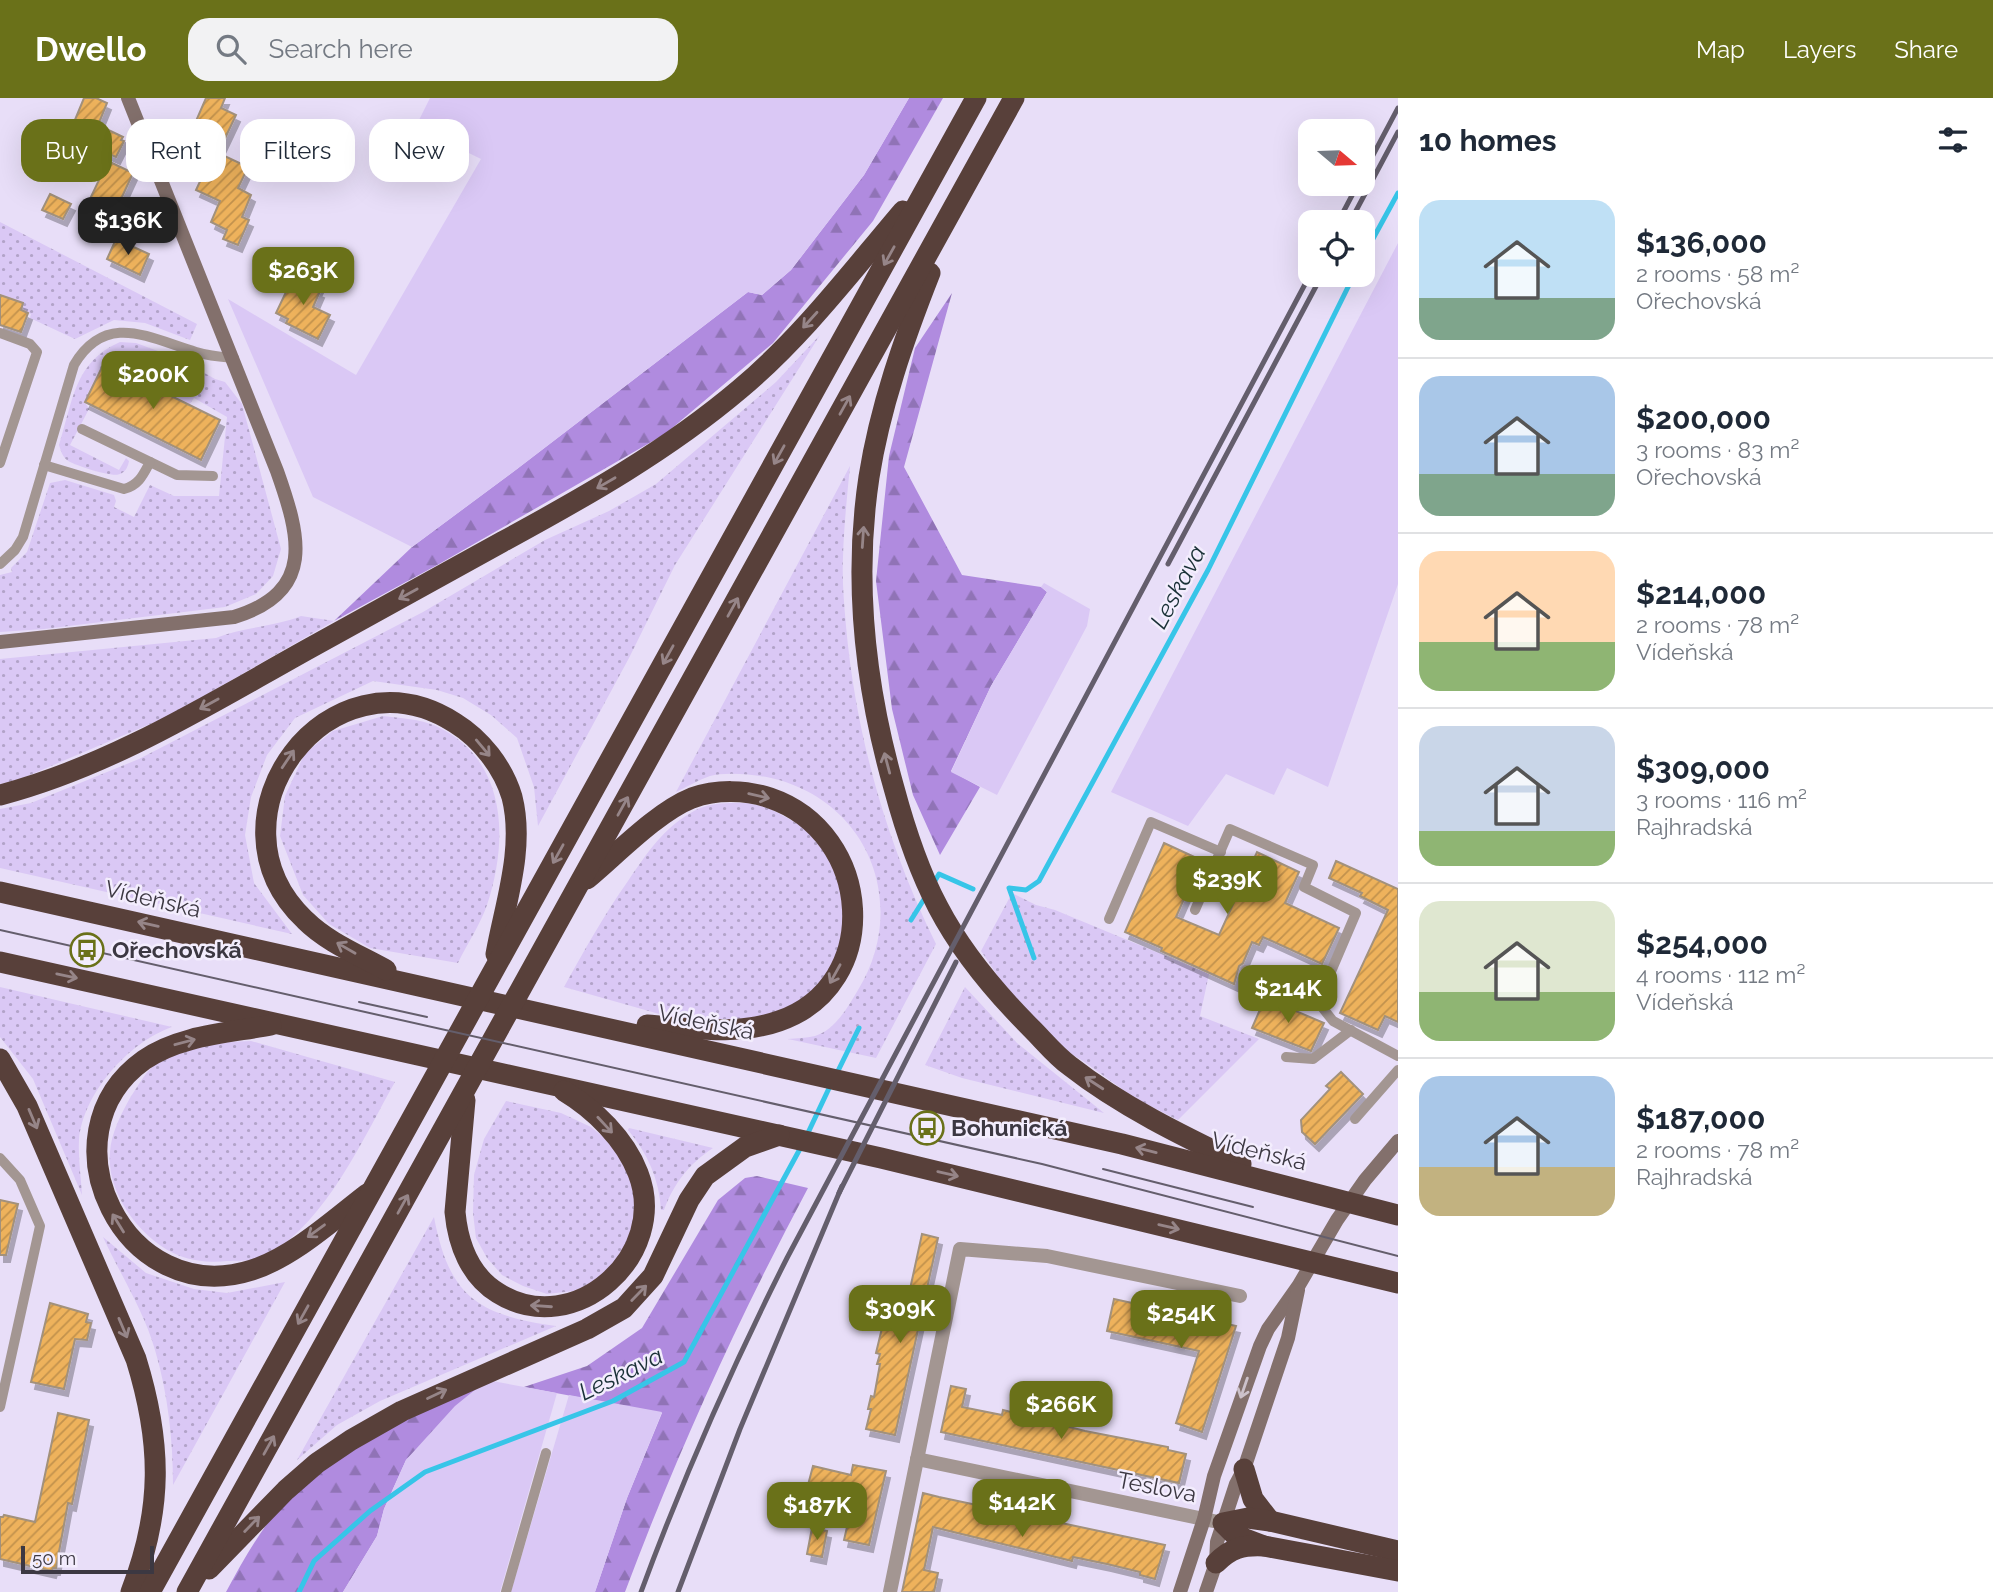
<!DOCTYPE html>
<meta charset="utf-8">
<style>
:root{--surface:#fff;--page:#f2f2f3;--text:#1f2937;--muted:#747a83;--line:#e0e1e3;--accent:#6a7119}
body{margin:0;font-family:Raleway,sans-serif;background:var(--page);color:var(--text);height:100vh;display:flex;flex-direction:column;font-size:26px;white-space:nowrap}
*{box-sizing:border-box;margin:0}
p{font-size:23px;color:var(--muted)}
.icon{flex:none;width:38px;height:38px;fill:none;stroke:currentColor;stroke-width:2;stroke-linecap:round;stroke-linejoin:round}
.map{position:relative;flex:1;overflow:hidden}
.sheet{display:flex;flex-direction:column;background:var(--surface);width:595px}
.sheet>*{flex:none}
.top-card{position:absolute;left:21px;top:21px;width:665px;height:63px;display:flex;gap:14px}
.needle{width:46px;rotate:109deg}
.fabs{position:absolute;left:1298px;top:21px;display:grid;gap:14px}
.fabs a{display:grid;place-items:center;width:77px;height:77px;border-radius:14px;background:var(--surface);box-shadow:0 7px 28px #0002;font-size:35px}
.scale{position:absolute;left:21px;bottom:18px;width:133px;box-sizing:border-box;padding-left:7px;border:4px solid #3c3842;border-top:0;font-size:19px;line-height:24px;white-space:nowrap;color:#3c3842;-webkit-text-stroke:5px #f3edfd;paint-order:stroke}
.price{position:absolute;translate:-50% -60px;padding:0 16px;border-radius:14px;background:var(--accent);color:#fff;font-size:23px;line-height:46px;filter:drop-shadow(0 2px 4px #0008)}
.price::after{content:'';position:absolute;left:50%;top:42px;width:21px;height:16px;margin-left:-10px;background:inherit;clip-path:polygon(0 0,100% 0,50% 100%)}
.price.active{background:#222;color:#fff}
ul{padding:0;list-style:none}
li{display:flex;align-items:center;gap:21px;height:175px;padding:0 21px}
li+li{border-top:2px solid var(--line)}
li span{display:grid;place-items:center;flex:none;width:196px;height:140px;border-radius:21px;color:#555}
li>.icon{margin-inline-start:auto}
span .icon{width:84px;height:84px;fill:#fffc;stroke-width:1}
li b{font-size:30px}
h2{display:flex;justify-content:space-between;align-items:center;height:84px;padding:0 21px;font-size:30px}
.tag{padding:0 24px;border-radius:21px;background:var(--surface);box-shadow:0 7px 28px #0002;font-size:24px;line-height:63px}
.tag.active{background:var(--accent);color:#fff}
header{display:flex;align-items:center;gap:42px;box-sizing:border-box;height:98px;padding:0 35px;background:var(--accent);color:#fff}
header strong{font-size:33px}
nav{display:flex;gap:38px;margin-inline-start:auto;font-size:24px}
.search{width:490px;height:63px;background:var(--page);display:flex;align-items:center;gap:18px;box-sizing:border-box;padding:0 24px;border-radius:21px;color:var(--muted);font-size:26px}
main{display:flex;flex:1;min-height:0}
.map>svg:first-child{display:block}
.grass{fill:url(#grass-dots)}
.forest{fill:url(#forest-firs)}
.garden{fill:#dac8f5}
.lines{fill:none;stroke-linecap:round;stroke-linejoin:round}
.stream{stroke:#37c5e8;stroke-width:5}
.building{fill:url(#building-hatch);stroke:#a2917c;stroke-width:2;filter:url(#shadow)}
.lane{stroke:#a39692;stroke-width:10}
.street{stroke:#a39692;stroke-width:14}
.secondary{stroke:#83706c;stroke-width:14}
.highway{stroke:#58403a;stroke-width:21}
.tram{stroke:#645e6c;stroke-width:2}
.rail{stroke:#645e6c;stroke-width:5}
.oneway{stroke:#968588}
.oneway2{stroke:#ccc1ca}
.labels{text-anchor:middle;stroke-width:5;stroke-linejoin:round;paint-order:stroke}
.street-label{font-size:23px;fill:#3c3842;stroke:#f3edfd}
.poi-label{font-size:23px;font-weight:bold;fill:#3c3842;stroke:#f3edfd;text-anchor:start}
.water-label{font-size:24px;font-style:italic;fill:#1a3137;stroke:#f3edfd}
</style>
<header>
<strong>Dwello</strong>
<div class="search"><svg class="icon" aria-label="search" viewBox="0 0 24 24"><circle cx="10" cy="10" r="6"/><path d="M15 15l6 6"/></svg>Search here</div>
<nav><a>Map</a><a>Layers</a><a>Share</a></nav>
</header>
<main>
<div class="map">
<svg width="1398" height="1494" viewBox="0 0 1398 1494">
<defs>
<pattern id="grass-dots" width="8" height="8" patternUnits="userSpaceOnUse" patternTransform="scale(1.75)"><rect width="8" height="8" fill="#dac8f5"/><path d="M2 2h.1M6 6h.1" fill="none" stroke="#b2a3c8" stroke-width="1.8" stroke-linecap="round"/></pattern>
<pattern id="forest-firs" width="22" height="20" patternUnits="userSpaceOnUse" patternTransform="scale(1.75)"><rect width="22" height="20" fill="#b08bdf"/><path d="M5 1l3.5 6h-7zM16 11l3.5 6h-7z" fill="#9073b6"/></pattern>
<pattern id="building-hatch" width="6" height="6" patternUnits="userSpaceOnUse" patternTransform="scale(1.75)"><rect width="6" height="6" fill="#eeb25b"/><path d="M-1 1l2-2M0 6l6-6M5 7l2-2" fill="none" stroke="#c2924d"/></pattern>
<filter id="shadow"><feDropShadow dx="4" dy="7" stdDeviation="0" flood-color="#0004"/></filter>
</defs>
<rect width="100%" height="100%" fill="#e8def8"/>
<g class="grass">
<path d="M0,124L197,226L190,242L145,225L114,222L75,241L30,220L31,216L21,212L22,205L0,197Z"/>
<path d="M820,237L675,467L629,560L538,728L534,689L517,640L491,617L463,600L437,592L373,583L295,620L267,657L251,699L245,737L254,785L292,836L0,770V711L31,705L139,661L423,514L545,442L609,413L656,386L776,284Z"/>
<path d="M120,244L136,245L180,261L215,281L225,284L242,306L281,451L273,478L256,496L225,509L44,531L0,534V477L12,474L11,470L27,454L50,385L65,382L114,397L116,403L114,409L134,419L150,387L174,398H219L227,319L194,300L189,307L105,265L85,304L89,311L70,347L119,372L126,360L129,363C128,368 126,374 120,376C113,380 73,367 67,362C62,358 61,353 59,347C73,303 74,264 120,244Z"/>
<path d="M850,368C847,398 844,428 843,459C842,482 844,505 846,528C856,639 887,746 936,846L876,960L788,941C797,940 806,940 815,938C835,932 848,909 858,892C908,810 872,709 779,682C761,677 728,673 710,678C698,682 687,689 676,694Z"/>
<path d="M301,518L334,523L169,618L18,682L0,686V561L216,540C243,529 274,529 301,518Z"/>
<path d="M383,618C400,620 420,621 436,628C507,661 509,741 487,807C480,827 467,846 458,865L370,850L329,826L303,797L280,738L285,698L305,655L333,633Z"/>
<path d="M747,705L769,710L822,739L848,809L836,862L820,888L779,917L738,924L677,921L564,889C584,853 604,817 628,783C648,754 663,730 694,713C710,704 730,705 747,705Z"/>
<path d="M1012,795L1036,807L1055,812L1209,876L1200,918L1259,941L1178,1022L1136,1001L1083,963L1043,939L1027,921L981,853Z"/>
<path d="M0,889L172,929C129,944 83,995 79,1042C78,1060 81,1079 82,1097L33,981L0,939Z"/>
<path d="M965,889L1017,945L1104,1015L962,980L925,967Z"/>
<path d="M251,943L395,984C362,1042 328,1121 268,1157C258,1164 239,1162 227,1163C213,1165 193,1163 180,1158C142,1143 106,1096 110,1054C111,1036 121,1016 130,1000C138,988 147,971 159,963C185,945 222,944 251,943Z"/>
<path d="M506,1003L561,1015L591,1029L614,1048L638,1094L631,1150L595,1184L573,1193L547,1196L523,1188L502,1177L487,1160L476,1140L473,1115L474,1077L484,1041Z"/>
<path d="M629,1030L713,1050C689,1066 674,1085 664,1112H661C659,1081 648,1056 628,1032Z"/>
<path d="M434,1119C449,1199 478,1217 556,1228L380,1303L337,1327L297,1362Z"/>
<path d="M103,1139L146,1175L194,1191L227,1195L285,1184L173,1387C173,1342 168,1296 155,1252C144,1213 120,1176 103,1139Z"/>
</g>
<g class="forest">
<path d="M909,0H943L873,123L773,245L665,336L439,466L334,523L412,449L517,371L748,194L762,197L791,172L864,77Z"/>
<path d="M952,195L904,369L962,477L1041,489L1047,494L991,588L951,673L980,689L940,757L913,697L892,611L876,483L889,358L915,250Z"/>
<path d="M757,1078L808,1090C738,1221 677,1355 625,1494H595L627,1400L662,1315L524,1289L587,1268L642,1230L718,1102L745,1080Z"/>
<path d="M487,1282L406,1362L384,1411L377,1438L343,1494H226C247,1455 270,1414 304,1385C357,1340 424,1313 487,1282Z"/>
</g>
<g class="garden">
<path d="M430,0H909L864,77L791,172L762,197L748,194L517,371L412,449L313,399L228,201L356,277L481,61L422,32L419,22Z"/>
<path d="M1398,145V486L1328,689L1287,670L1274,697L1226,676L1188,728L1111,694Z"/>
<path d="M1044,485L1090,511L1087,528L997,697L951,674L991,588L1047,494L1041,489Z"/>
<path d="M487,1282L557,1295L500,1494H343L377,1438L384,1411L406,1362L455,1308Z"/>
<path d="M569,1297L662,1314L627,1400L595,1494H511Z"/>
</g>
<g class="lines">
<g class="stream">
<path d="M1363,159L1398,95"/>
<path d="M933,786L939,776L973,791"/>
<path d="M911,822L926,798"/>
<path d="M1034,860L1009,790L1026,792L1039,783L1208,472L1354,177"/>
<path d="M836,977L859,930"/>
<path d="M807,1037L831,986"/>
<path d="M299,1494L314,1463L370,1413L425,1374L613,1303L684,1264L801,1049"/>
</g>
</g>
<g class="building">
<path d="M84,0H96L107,5L98,27L123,39L121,42L124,43L116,59L84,45L88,36L72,29Z"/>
<path d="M206,0H225L221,10L236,17L218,55L248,69L238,90L251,97L242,119L249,122L238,147L223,141L227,132L211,124L220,103L196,92L204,75L199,73L200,70L196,67L212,31L196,23Z"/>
<path d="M108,63L133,75L121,101V110L114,114L89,103Z"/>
<path d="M50,96L71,106L63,121L42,112Z"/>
<path d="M116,141L149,156L140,177L107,161Z"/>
<path d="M295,175L320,186L317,192L320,193L313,209L330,217L318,241L286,225L288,221L276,215Z"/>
<path d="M0,197L23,205L21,212L28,215L21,234L0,227Z"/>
<path d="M104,265L220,322L201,362L85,304Z"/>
<path d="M1164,745L1201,762L1176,819L1219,837L1257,754L1299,774L1285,805L1339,830L1322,866L1263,839L1259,847L1252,844L1243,865L1239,868L1234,886L1161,853L1162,850L1125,834Z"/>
<path d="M1336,763L1398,791V924L1385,918L1378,932L1340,915L1388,812L1360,798L1362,795L1329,780Z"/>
<path d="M1265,900L1324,925L1311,953L1252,930Z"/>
<path d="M1341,974L1363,996L1315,1046L1302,1034L1301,1022L1330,991L1326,988Z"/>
<path d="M0,1102L18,1106L6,1157H0Z"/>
<path d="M922,1136L938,1140L895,1337L866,1331L871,1311H868L871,1298L874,1299L880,1266H877L880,1256L876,1255L889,1201L907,1205Z"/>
<path d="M1114,1201L1236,1228L1202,1334L1176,1325L1199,1253L1107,1233Z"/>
<path d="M50,1205L88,1216L86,1224L91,1225L87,1242L75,1241L64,1291L31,1284Z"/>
<path d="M951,1288L966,1291L962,1309L1002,1317L1003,1312L1085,1333L1168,1349V1352L1186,1356L1179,1385L941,1334Z"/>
<path d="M58,1315L89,1322L72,1406L68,1405L56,1470H53L52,1473L0,1461V1419H3L4,1417L35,1424Z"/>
<path d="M853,1367L886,1373L869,1447L844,1442L853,1403L845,1401L846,1396L808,1387L813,1368L851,1377Z"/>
<path d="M923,1395L939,1399L1165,1447L1155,1481L1140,1477V1474L1107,1466L1073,1459L1072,1463L933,1429L924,1472L938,1475L934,1494H902Z"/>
<path d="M812,1430L827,1433L822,1459L807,1456Z"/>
</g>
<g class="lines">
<g class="lane">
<path d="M0,235L30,246L37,254L0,365"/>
<path d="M82,331L177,377L213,378"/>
<path d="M44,367L124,391C139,387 143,377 150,364"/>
<path d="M0,466L15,452L23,439L74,267C106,213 149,240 196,254C208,258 221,259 234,260"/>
<path d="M1195,812L1230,731L1313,767L1304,789L1356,815L1318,904L1333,923L1398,958"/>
<path d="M1109,821L1151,724L1221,754"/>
<path d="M1246,872L1318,904"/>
<path d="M1286,959L1313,961L1351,932"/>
<path d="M1355,1021L1398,972"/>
<path d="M0,1060L20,1082L40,1128L0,1309"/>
<path d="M506,1494L546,1355"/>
</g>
<g class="street">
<path d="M917,1361L1223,1425"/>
<path d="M890,1494L960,1151L1047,1158L1240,1198"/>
</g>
<g class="secondary">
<path d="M0,544L234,519C316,494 300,438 277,373L128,0"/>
<path d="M1180,1494L1204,1421L1214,1378L1260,1248L1268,1231L1299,1187L1337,1122L1365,1082L1398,1043"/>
<path d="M1206,1494L1216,1465L1217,1444L1236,1386L1244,1371L1288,1240L1298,1192"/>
</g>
<g class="highway">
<path d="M930,175C904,241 880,309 869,379C853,484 865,588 894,690C905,731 918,771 938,809C962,855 995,894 1032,931C1044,943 1056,958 1070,968C1121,1008 1183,1038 1241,1066"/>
<path d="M0,697C111,668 211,605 310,550C374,515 438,480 502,444C585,399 668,352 740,291C802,239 851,174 903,113"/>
<path d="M587,781C617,756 657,714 692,700C717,691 746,692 770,700C873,735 884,887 779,923C737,938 690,930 647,927"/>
<path d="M0,794L1122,1046L1398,1117"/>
<path d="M0,864L881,1060L1398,1185"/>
<path d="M386,872C359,857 327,844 305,822C198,720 330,545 455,625C481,641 503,669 512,699C525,750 505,806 496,856"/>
<path d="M271,927C229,935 180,937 144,962C39,1037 125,1213 252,1172C293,1159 333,1122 367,1096"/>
<path d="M0,961L27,1008L136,1261C162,1345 163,1411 131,1494"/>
<path d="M465,1002L455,1114C458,1146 470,1178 498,1195C575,1243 670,1156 638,1075C625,1041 594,1011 564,993"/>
<path d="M1244,1371L1253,1401L1270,1423"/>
<path d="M1264,1448L1235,1437L1223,1425L1248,1420L1270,1423L1398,1453"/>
<path d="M1216,1465C1231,1450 1242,1447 1264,1448L1398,1473"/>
<path d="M209,1471L286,1392L317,1365L351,1342L402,1313L587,1231L624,1210L653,1178L689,1102L705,1078L745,1049L779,1037"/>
<path d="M150,1494L976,0"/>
<path d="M187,1494L1014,0"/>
</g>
<g class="tram">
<path d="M0,832L1042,1066L1398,1158"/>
<path d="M359,904L427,919"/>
<path d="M1103,1071L1253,1109"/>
</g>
<g class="rail">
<path d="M1363,76L1398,10"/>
<path d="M1338,124L1358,86"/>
<path d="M1350,124L1398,34"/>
<path d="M1168,466L1322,177"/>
<path d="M839,1095L956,864"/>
<path d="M641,1494C683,1380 732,1269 787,1160L1311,175"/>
<path d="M678,1494L740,1331L842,1088"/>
</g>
</g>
<defs><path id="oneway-shaft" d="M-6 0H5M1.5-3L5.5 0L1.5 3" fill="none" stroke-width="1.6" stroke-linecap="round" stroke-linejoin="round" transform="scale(1.75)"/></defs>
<g class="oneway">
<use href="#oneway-shaft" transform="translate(889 158) rotate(119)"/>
<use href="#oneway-shaft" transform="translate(810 222) rotate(132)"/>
<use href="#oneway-shaft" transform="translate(845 307) rotate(-61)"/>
<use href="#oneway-shaft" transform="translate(779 357) rotate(119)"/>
<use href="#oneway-shaft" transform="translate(606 385) rotate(150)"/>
<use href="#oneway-shaft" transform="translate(863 439) rotate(-86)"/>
<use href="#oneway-shaft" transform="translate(408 496) rotate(151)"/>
<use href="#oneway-shaft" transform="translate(733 509) rotate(-61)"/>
<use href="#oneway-shaft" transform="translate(668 557) rotate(119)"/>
<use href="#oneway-shaft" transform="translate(209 606) rotate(151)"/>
<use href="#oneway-shaft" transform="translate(483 650) rotate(50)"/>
<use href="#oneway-shaft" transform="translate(288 661) rotate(-56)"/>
<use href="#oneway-shaft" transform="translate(887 665) rotate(-105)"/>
<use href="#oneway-shaft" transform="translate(759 698) rotate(13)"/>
<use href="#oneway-shaft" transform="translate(623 708) rotate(-61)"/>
<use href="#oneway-shaft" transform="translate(558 756) rotate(119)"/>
<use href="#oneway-shaft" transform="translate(148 826) rotate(-167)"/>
<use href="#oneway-shaft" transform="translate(346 850) rotate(-150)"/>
<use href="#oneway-shaft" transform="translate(835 876) rotate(119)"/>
<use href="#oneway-shaft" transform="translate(67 878) rotate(12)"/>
<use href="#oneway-shaft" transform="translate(185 944) rotate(-15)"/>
<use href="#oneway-shaft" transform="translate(1094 985) rotate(-147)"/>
<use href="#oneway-shaft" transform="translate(33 1021) rotate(67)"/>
<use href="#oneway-shaft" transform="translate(605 1027) rotate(47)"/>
<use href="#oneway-shaft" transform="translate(1146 1052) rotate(-166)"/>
<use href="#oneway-shaft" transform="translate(948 1076) rotate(13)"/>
<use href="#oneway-shaft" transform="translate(403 1106) rotate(-61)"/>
<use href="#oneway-shaft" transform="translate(118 1125) rotate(-122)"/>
<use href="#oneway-shaft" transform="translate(1169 1129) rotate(13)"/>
<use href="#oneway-shaft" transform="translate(316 1133) rotate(144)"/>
<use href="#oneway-shaft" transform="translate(639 1195) rotate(-46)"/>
<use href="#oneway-shaft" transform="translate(541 1208) rotate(-176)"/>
<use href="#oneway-shaft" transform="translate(303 1217) rotate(119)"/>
<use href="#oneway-shaft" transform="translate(123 1230) rotate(67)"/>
<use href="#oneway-shaft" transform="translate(437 1296) rotate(-25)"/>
<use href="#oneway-shaft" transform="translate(269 1347) rotate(-61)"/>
<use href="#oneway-shaft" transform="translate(252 1426) rotate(-46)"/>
</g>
<use class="oneway2" href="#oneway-shaft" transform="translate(1244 1290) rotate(109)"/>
<defs>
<symbol id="bus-ring" viewBox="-11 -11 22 22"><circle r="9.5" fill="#f3edfd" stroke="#6a7119" stroke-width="1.5"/><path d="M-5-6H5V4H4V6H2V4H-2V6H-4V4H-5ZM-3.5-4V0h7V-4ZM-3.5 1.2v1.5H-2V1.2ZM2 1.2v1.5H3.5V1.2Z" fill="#6a7119"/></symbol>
</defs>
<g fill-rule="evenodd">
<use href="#bus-ring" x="68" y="833" width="38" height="38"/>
<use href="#bus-ring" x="908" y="1011" width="38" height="38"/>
</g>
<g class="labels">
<g class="street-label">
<text transform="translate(153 801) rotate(13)" y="8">Vídeňská</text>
<text transform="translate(706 924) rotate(12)" y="8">Vídeňská</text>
<text transform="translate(1259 1053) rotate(14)" y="8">Vídeňská</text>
<text transform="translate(1157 1389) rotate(11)" y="8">Teslova</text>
</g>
<g class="poi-label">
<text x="112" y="860">Ořechovská</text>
<text x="951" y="1038">Bohunická</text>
</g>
<g class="water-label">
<text transform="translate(1178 489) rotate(-62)" y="8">Leskava</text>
<text transform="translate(621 1276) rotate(-26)" y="8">Leskava</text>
</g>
</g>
</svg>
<div class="fabs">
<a><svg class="needle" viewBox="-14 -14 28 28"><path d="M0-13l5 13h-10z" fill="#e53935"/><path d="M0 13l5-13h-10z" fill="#747a83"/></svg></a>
<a><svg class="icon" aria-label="locate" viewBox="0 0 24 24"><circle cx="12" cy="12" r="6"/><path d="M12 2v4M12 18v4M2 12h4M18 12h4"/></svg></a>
</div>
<div class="scale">50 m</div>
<b class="price active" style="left:128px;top:159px">$136K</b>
<b class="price" style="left:303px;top:209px">$263K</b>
<b class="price" style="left:153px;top:313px">$200K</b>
<b class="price" style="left:1227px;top:818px">$239K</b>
<b class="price" style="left:1288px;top:927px">$214K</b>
<b class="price" style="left:900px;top:1247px">$309K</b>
<b class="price" style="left:1181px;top:1252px">$254K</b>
<b class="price" style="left:1061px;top:1343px">$266K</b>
<b class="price" style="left:1022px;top:1441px">$142K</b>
<b class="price" style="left:817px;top:1444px">$187K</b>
<div class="top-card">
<a class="tag active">Buy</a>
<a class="tag">Rent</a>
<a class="tag">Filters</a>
<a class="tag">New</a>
</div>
</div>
<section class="sheet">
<h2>10 homes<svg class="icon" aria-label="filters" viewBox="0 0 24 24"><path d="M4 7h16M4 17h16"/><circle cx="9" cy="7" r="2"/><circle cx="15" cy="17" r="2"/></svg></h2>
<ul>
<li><span style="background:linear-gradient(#bfe0f5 70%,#7fa58c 0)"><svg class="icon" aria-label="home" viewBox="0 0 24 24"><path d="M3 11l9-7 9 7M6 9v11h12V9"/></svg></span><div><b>$136,000</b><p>2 rooms · 58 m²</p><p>Ořechovská</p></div></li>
<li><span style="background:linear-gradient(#a9c7e8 70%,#7fa58c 0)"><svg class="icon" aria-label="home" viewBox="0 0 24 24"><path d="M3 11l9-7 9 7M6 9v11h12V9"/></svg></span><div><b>$200,000</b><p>3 rooms · 83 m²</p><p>Ořechovská</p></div></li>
<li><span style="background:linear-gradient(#ffd9b3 65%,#8fb573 0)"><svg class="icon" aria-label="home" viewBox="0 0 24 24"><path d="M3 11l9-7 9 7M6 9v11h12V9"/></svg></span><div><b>$214,000</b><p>2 rooms · 78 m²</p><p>Vídeňská</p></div></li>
<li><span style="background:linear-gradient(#c9d6e8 75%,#8fb573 0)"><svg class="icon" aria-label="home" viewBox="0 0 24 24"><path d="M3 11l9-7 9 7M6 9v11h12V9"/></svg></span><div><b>$309,000</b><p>3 rooms · 116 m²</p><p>Rajhradská</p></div></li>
<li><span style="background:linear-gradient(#dfe7d0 65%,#8fb573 0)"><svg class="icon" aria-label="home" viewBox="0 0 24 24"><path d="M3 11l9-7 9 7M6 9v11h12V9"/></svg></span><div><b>$254,000</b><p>4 rooms · 112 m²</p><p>Vídeňská</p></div></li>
<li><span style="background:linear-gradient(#a9c7e8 65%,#c2b280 0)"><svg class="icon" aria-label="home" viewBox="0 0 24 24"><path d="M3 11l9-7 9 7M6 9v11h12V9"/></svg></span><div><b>$187,000</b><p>2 rooms · 78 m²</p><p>Rajhradská</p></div></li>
</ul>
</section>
</main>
